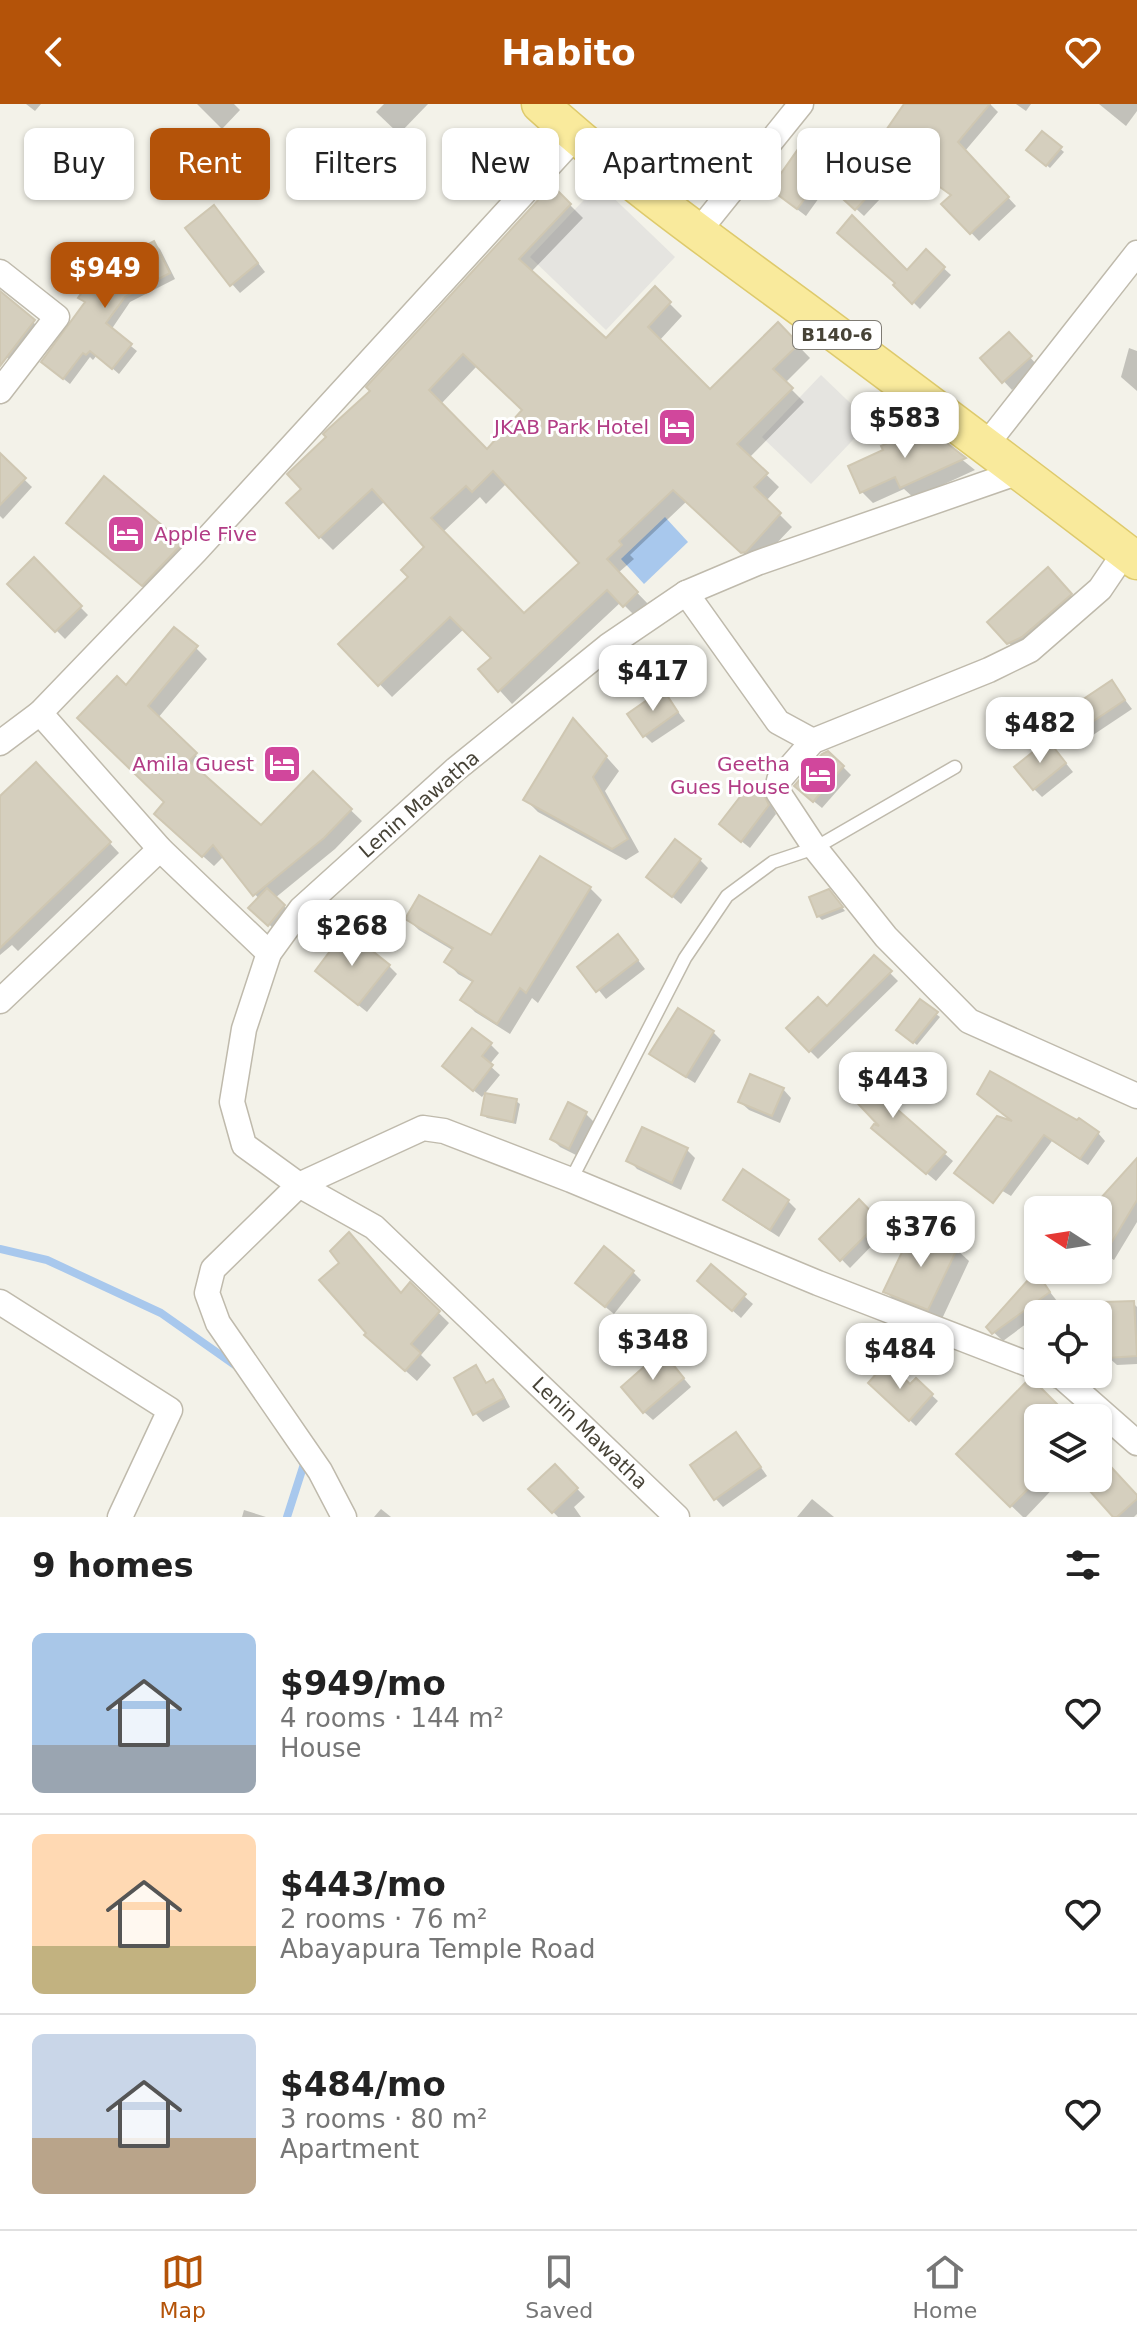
<!DOCTYPE html>
<meta charset="utf-8">
<style>
:root{--surface:#fff;--page:#f6f6f6;--text:#222;--muted:#767676;--line:#e0e0e0;--accent:#b45309}
body{margin:0;font-family:"DejaVu Sans",sans-serif;background:var(--page);color:var(--text);height:100vh;display:flex;flex-direction:column;font-size:30px;white-space:nowrap}
*{box-sizing:border-box;margin:0}
p{font-size:26px;color:var(--muted)}
.icon{flex:none;width:44px;height:44px;fill:none;stroke:currentColor;stroke-width:2;stroke-linecap:round;stroke-linejoin:round}
.map{position:relative;height:1413px;overflow:hidden}
.side{display:flex;flex-direction:column;background:var(--surface);flex:1}
.side>*{flex:none}
.hud{position:absolute;left:24px;top:24px;width:1090px;height:72px;display:flex;gap:16px}
.needle{width:52px;rotate:282deg}
.tools{position:absolute;left:1024px;top:1092px;display:grid;gap:16px}
.tools a{display:grid;place-items:center;width:88px;height:88px;border-radius:12px;background:var(--surface);box-shadow:0 2px 6px #0004;font-size:40px}
.price{position:absolute;translate:-50% -68px;padding:0 18px;border-radius:16px;background:#fff;color:#222;font-size:26px;line-height:52px;filter:drop-shadow(0 2px 4px #0008)}
.price::after{content:'';position:absolute;left:50%;top:48px;width:24px;height:18px;margin-left:-12px;background:inherit;clip-path:polygon(0 0,100% 0,50% 100%)}
.price.selected{background:var(--accent);color:#fff}
ul{padding:0;list-style:none}
li{display:flex;align-items:center;gap:24px;height:200px;padding:0 32px}
li+li{border-top:2px solid var(--line)}
li span{display:grid;place-items:center;flex:none;width:224px;height:160px;border-radius:12px;color:#555}
li>.icon{margin-inline-start:auto}
span .icon{width:96px;height:96px;fill:#fffc;stroke-width:1}
li b{font-size:34px}
h2{display:flex;justify-content:space-between;align-items:center;height:96px;padding:0 32px;font-size:34px}
.chip{padding:0 28px;border-radius:12px;background:var(--surface);box-shadow:0 2px 6px #0004;font-size:28px;line-height:72px}
.chip.selected{background:var(--accent);color:#fff}
header{display:flex;justify-content:space-between;align-items:center;height:104px;padding:0 32px;background:var(--accent);color:#fff;font-size:36px;font-weight:800}
.menu{display:flex;justify-content:space-around;align-items:center;height:112px;border-top:2px solid var(--line);background:var(--surface);font-size:22px;color:var(--muted)}
.menu a{display:grid;justify-items:center;gap:4px}
.menu .selected{color:var(--accent)}
.map>svg:first-child{display:block}
.parking{fill:#e5e4e0}
.water{fill:#a8c8ed}
.shadow{fill:#0003;fill-rule:evenodd}
.lines{fill:none;stroke-linecap:round;stroke-linejoin:round}
.stream{stroke:#a8c8ed;stroke-width:8}
.building{fill:#d5cfbe;stroke:#cfc7b2;stroke-width:2;fill-rule:evenodd}
.lane-casing{stroke:#bfbaac;stroke-width:15}
.street-casing{stroke:#bfbaac;stroke-width:27}
.primary-casing{stroke:#deca6c;stroke-width:39}
.lane{stroke:#fff;stroke-width:12}
.street{stroke:#fff;stroke-width:24}
.primary{stroke:#f9ea9c;stroke-width:36}
.labels{text-anchor:middle;stroke-width:6;stroke-linejoin:round;paint-order:stroke}
.shield{fill:#fff;stroke:#7e7b73;stroke-width:2}
.shield-label{font-size:18px;font-weight:bold;fill:#474337}
.hotel-label{font-size:20px;fill:#b23c85;stroke:#fff;text-anchor:end}
.street-label{font-size:20px;fill:#474337;stroke:#fff}
</style>
<header><svg class="icon" aria-label="back" viewBox="0 0 24 24"><path d="M15 5l-7 7 7 7"/></svg>Habito<svg class="icon" aria-label="heart" viewBox="0 0 24 24"><path d="M12 20l-8-8c-3-5 5-10 8-4 3-6 11-1 8 4z"/></svg></header>
<div class="map">
<svg width="1137" height="1413" viewBox="0 0 1137 1413">
<rect width="100%" height="100%" fill="#f3f2e9"/>
<g class="parking">
<path d="M599,80L675,153L606,226L530,153Z"/>
<path d="M821,271L870,318L811,380L762,333Z"/>
</g>
<path class="water" d="M665,413L688,438L644,480L621,455Z"/>
<g class="shadow">
<path d="M26,0H41L35,7Z"/>
<path d="M197,0H234L240,6L222,25Z"/>
<path d="M384,0H428L399,30L376,8Z"/>
<path d="M919,0H990L998,8L965,47L1016,102L979,137L944,100L952,92L911,62L864,112L829,80L806,112L780,92L804,41L850,76Z"/>
<path d="M1016,0H1031L1026,7Z"/>
<path d="M1099,0H1137V7L1126,22Z"/>
<path d="M1042,29L1064,48L1050,64L1029,46Z"/>
<path d="M325,38L344,63L320,81L292,48Z"/>
<path d="M553,84L583,114L531,168L606,237L655,185L682,212L659,237L710,288L778,221L810,254L785,279L804,298L749,354L779,383L766,397L792,423L756,461L687,397L630,451L634,455L618,469L650,502L637,514L621,498L512,600L481,566L494,554L465,524L392,593L341,540L411,473L427,443L385,397L333,446L320,433L304,385L373,287ZM477,262L524,306L487,347L440,301ZM507,379L582,459L524,511L443,428L480,393L486,400Z"/>
<path d="M222,112L265,168L240,189L232,180Z"/>
<path d="M154,139L160,145L175,175L130,198L111,226L137,247L119,270L97,251L93,256L90,253L70,280L50,264L108,163Z"/>
<path d="M926,148L951,171L920,205L899,184L907,169Z"/>
<path d="M0,190L42,226L16,261L0,248Z"/>
<path d="M1017,239L1038,262L1012,286L983,255Z"/>
<path d="M1129,244L1137,247V287L1121,273Z"/>
<path d="M924,325L975,366L914,394L904,385L873,399L862,388Z"/>
<path d="M0,352L32,383L3,415L0,412Z"/>
<path d="M81,431L182,440L194,453L155,493Z"/>
<path d="M34,456L88,511L65,535L10,480Z"/>
<path d="M1056,474L1078,499L1017,548L1009,539Z"/>
<path d="M196,544L207,555L158,614L206,661L199,669L261,724L313,670L362,717L335,745L275,794L288,806L273,824L251,804L259,795L224,752L214,762L168,721L167,698L126,583Z"/>
<path d="M1112,579L1132,605L1078,641L1057,614Z"/>
<path d="M663,588L685,617L652,639L644,631Z"/>
<path d="M586,630L619,667L605,687L639,748L626,756L538,708L526,696Z"/>
<path d="M1056,647L1073,668L1042,693L1034,685Z"/>
<path d="M843,663L851,671L822,704L805,690Z"/>
<path d="M46,671L119,749L18,847L12,841L0,851V694Z"/>
<path d="M763,693L772,702L776,710L750,744L730,728Z"/>
<path d="M700,756L708,764L681,800L649,773Z"/>
<path d="M590,784L602,796L538,899L532,894L510,930L475,908L463,896L474,879L458,870L447,858L454,847L419,826L407,815L491,834Z"/>
<path d="M832,791L845,807L822,816L818,812Z"/>
<path d="M626,841L645,865L606,895L580,863Z"/>
<path d="M874,853L898,877L818,955L788,925L827,905Z"/>
<path d="M389,862L397,870L367,908L326,875Z"/>
<path d="M936,910L940,913L917,941L902,929Z"/>
<path d="M713,928L721,936L695,979L660,957L652,949Z"/>
<path d="M491,941L499,949L489,961L500,971L482,993L453,970Z"/>
<path d="M893,980L901,988L897,1008L953,1057L936,1077L882,1032L887,1028L849,988Z"/>
<path d="M783,985L791,994L780,1019L749,1006L740,998Z"/>
<path d="M516,997L520,1000L516,1020L487,1014L483,1011Z"/>
<path d="M586,1010L594,1018L578,1052L560,1043L552,1035Z"/>
<path d="M1016,1021L1098,1029L1105,1037L1088,1061L1052,1037L1011,1092L970,1068Z"/>
<path d="M687,1046L695,1054L681,1086L637,1065L629,1056Z"/>
<path d="M1137,1060V1118L1114,1156L1098,1146V1106H1093Z"/>
<path d="M726,1095L788,1097L796,1105L779,1133L734,1104Z"/>
<path d="M859,1098L887,1126L850,1164L822,1135Z"/>
<path d="M956,1145L969,1157L941,1217L898,1200L886,1188Z"/>
<path d="M711,1163L753,1200L741,1214L708,1185Z"/>
<path d="M633,1168L641,1176L614,1210L586,1187Z"/>
<path d="M1036,1170L1057,1197L1003,1237L988,1223Z"/>
<path d="M410,1181L449,1219L421,1251L431,1261L417,1277L378,1242L402,1191Z"/>
<path d="M1133,1199L1137,1203V1260L1117,1261L1108,1253Z"/>
<path d="M670,1258L691,1283L653,1316L644,1308Z"/>
<path d="M476,1263L488,1280L493,1277L501,1286L510,1303L483,1318L475,1309Z"/>
<path d="M916,1277L938,1297L916,1322L871,1279L910,1283Z"/>
<path d="M1028,1278L1069,1314H1038V1374H1063L1026,1413H1023L958,1350Z"/>
<path d="M736,1330L744,1339L767,1372L723,1403L715,1394Z"/>
<path d="M555,1362L585,1393L574,1403L581,1413H558L531,1385Z"/>
<path d="M1137,1393V1410L1134,1413H1115Z"/>
<path d="M812,1395L834,1413H797Z"/>
<path d="M381,1405L391,1413H374Z"/>
<path d="M244,1406L266,1413H242Z"/>
</g>
<g class="lines">
<g class="stream">
<path d="M0,1145L47,1156L161,1209L239,1264"/>
<path d="M287,1413L304,1360L300,1354"/>
</g>
</g>
<g class="building">
<path d="M904,0H990L958,38L1009,93L970,130L941,100L951,91L902,56L855,106L820,74L797,105L770,85L803,38L850,73L880,40L878,38Z"/>
<path d="M317,27L337,54L310,74L290,48Z"/>
<path d="M1042,27L1062,43L1046,62L1026,46Z"/>
<path d="M552,81L571,100L519,155L606,234L655,182L671,198L648,223L710,285L778,218L799,240L773,265L793,284L737,340L768,369L754,383L781,409L746,448L741,449L673,386L619,437L622,441L607,455L638,488L623,503L607,486L498,588L478,565L491,554L450,513L378,582L338,540L408,473L401,466L424,443L372,385L319,434L286,399L301,385L287,370L326,333L323,330L326,327L370,287L366,283ZM463,250L522,306L487,345L429,286ZM493,367L579,459L524,509L431,414L466,382L472,388Z"/>
<path d="M214,101L258,159L230,182L185,124Z"/>
<path d="M852,111L907,166L926,145L945,163L912,200L893,181L895,179L837,129Z"/>
<path d="M154,137L170,169L125,193L106,219L132,240L112,265L90,247L86,251L83,249L63,275L41,258L85,198L78,194L103,158L108,161Z"/>
<path d="M0,187L35,216L0,262Z"/>
<path d="M1009,228L1032,252L1002,279L980,254Z"/>
<path d="M925,322L966,354L900,384L895,373L860,389L848,362L883,346L881,342Z"/>
<path d="M0,349L26,374L0,401Z"/>
<path d="M104,372L183,439L142,482L66,419Z"/>
<path d="M34,453L82,502L55,528L7,480Z"/>
<path d="M1048,463L1072,490L1022,533L1007,540L987,518Z"/>
<path d="M174,523L198,542L148,602L197,649L189,657L261,721L313,667L352,705L324,734L253,792L213,741L202,753L154,710L164,698L77,614L117,572L126,581Z"/>
<path d="M1112,576L1125,596L1068,634L1055,614Z"/>
<path d="M663,585L678,608L643,633L627,610Z"/>
<path d="M573,614L607,652L593,673L628,735L612,745L523,696Z"/>
<path d="M1048,636L1066,659L1033,686L1014,663Z"/>
<path d="M828,647L844,662L813,698L794,682L822,650Z"/>
<path d="M36,658L111,738L0,844V692Z"/>
<path d="M750,680L764,691L769,701L741,738L719,720Z"/>
<path d="M675,735L701,755L672,793L646,773Z"/>
<path d="M540,752L591,783L526,889L520,884L497,920L460,896L473,877L444,858L453,844L405,815L419,791L491,831Z"/>
<path d="M267,784L285,801L268,822L248,804Z"/>
<path d="M829,785L843,803L817,813L809,793Z"/>
<path d="M346,826L390,861L358,901L315,867Z"/>
<path d="M618,830L638,856L596,888L577,863Z"/>
<path d="M874,851L892,867L809,948L786,924L818,893L827,902Z"/>
<path d="M920,895L938,908L913,939L896,926Z"/>
<path d="M678,904L714,927L686,973L649,950Z"/>
<path d="M472,924L492,939L482,952L493,961L473,987L442,962Z"/>
<path d="M855,965L897,979L890,999L946,1048L926,1070L871,1024L874,1020L879,1022L847,988Z"/>
<path d="M990,967L1077,1016L1079,1014L1099,1028L1080,1055L1044,1031L993,1099L954,1069L997,1012L1012,1017L977,990Z"/>
<path d="M750,970L784,984L772,1012L738,998Z"/>
<path d="M485,989L517,995L513,1018L481,1011Z"/>
<path d="M568,998L587,1008L569,1045L550,1035Z"/>
<path d="M642,1023L688,1044L672,1079L626,1057Z"/>
<path d="M1137,1054V1096L1098,1161V1106H1090Z"/>
<path d="M743,1065L789,1096L770,1126L723,1096Z"/>
<path d="M859,1095L880,1117L840,1157L819,1135Z"/>
<path d="M914,1123L958,1143L928,1206L883,1188Z"/>
<path d="M349,1128L401,1189L410,1178L440,1207L411,1240L421,1249L405,1267L364,1231L366,1229L319,1176L339,1159L330,1147Z"/>
<path d="M604,1142L634,1167L605,1203L575,1179Z"/>
<path d="M711,1160L746,1190L732,1207L697,1177Z"/>
<path d="M1036,1167L1050,1188L992,1230L986,1223Z"/>
<path d="M1134,1197L1137,1252L1107,1254L1103,1198Z"/>
<path d="M662,1247L684,1274L643,1309L621,1283Z"/>
<path d="M887,1258L910,1280L916,1274L933,1290L909,1317L868,1279Z"/>
<path d="M476,1261L486,1279L493,1275L504,1294L473,1311L454,1274Z"/>
<path d="M1028,1276L1035,1278L1071,1314H1038V1375L1010,1403L956,1350Z"/>
<path d="M736,1328L761,1363L714,1396L690,1361Z"/>
<path d="M555,1360L578,1384L552,1409L528,1385Z"/>
<path d="M1112,1364L1137,1391V1395L1117,1413H1113L1089,1386Z"/>
</g>
<g class="lines">
<defs>
<path id="lane" d="M571,1076L685,854L727,792L773,758L815,744L955,663"/>
<g id="street">
<path d="M698,128L801,0"/>
<path d="M0,168L57,213L0,287"/>
<path d="M986,341L1137,149"/>
<path d="M1125,448L1100,485L1030,546L989,566L813,637L779,676L778,688L815,744L886,833L969,917L1137,992"/>
<path d="M686,489L778,618L813,637"/>
<path d="M40,609L160,745L269,849"/>
<path d="M0,639L40,609L196,447L576,32"/>
<path d="M0,897L160,745"/>
<path d="M0,1198L170,1306L120,1413"/>
<path d="M1053,1270L1062,1273L1137,1339"/>
<path d="M344,1413L320,1367L218,1219L207,1189L213,1165L299,1081L423,1024L444,1027L571,1076L818,1179L1038,1264"/>
<path d="M677,1413L374,1123L299,1081L244,1041L232,998L244,925L269,849L301,805L456,665L608,542L686,489L757,459L1022,367"/>
</g>
<path id="primary" d="M540,0C624,76 717,142 808,209C918,291 1028,373 1137,457"/>
</defs>
<use href="#lane" class="lane-casing"/>
<use href="#street" class="street-casing"/>
<use href="#primary" class="primary-casing"/>
<use href="#lane" class="lane"/>
<use href="#street" class="street"/>
<use href="#primary" class="primary"/>
</g>
<defs>
<symbol id="hotel-square" viewBox="-11 -11 22 22"><rect x="-9" y="-9" width="18" height="18" rx="4" fill="#d1479c" stroke="#fff"/><path d="M-6-4.5h1.5V1H6V5H4.5V3h-9V5H-6ZM-4 0a1.8 1.8 0 1 1 3.6 0ZM.5 0V-2.5h3Q6-2.5 6 0Z" fill="#fff"/></symbol>
</defs>
<g fill-rule="evenodd">
<use href="#hotel-square" x="655" y="301" width="44" height="44"/>
<use href="#hotel-square" x="104" y="408" width="44" height="44"/>
<use href="#hotel-square" x="260" y="638" width="44" height="44"/>
<use href="#hotel-square" x="796" y="649" width="44" height="44"/>
</g>
<g class="labels">
<rect class="shield" x="793" y="217" width="88" height="28" rx="6"/>
<g class="shield-label">
<text x="837" y="237">B140-6</text>
</g>
<g class="hotel-label">
<text x="649" y="330">JKAB Park Hotel</text>
<text x="154" y="437" text-anchor="start">Apple Five</text>
<text x="254" y="667">Amila Guest</text>
<text x="790" y="667">Geetha<tspan x="790" dy="23">Gues House</tspan></text>
</g>
<g class="street-label">
<text transform="translate(419 700) rotate(-41)" y="7">Lenin Mawatha</text>
<text transform="translate(590 1329) rotate(44)" y="7">Lenin Mawatha</text>
</g>
</g>
</svg>
<div class="tools">
<a><svg class="needle" viewBox="-14 -14 28 28"><path d="M0-13l5 13h-10z" fill="#e53935"/><path d="M0 13l5-13h-10z" fill="#767676"/></svg></a>
<a><svg class="icon" aria-label="locate" viewBox="0 0 24 24"><circle cx="12" cy="12" r="6"/><path d="M12 2v4M12 18v4M2 12h4M18 12h4"/></svg></a>
<a><svg class="icon" aria-label="layers" viewBox="0 0 24 24"><path d="M12 4l9 5-9 5-9-5zM3 14l9 5 9-5"/></svg></a>
</div>
<b class="price selected" style="left:105px;top:206px">$949</b>
<b class="price" style="left:905px;top:356px">$583</b>
<b class="price" style="left:653px;top:609px">$417</b>
<b class="price" style="left:1040px;top:661px">$482</b>
<b class="price" style="left:352px;top:864px">$268</b>
<b class="price" style="left:893px;top:1016px">$443</b>
<b class="price" style="left:921px;top:1165px">$376</b>
<b class="price" style="left:653px;top:1278px">$348</b>
<b class="price" style="left:900px;top:1287px">$484</b>
<div class="hud">
<a class="chip">Buy</a>
<a class="chip selected">Rent</a>
<a class="chip">Filters</a>
<a class="chip">New</a>
<a class="chip">Apartment</a>
<a class="chip">House</a>
</div>
</div>
<section class="side">
<h2>9 homes<svg class="icon" aria-label="filters" viewBox="0 0 24 24"><path d="M4 7h16M4 17h16"/><circle cx="9" cy="7" r="2"/><circle cx="15" cy="17" r="2"/></svg></h2>
<ul>
<li><span style="background:linear-gradient(#a9c7e8 70%,#9aa5b1 0)"><svg class="icon" aria-label="home" viewBox="0 0 24 24"><path d="M3 11l9-7 9 7M6 9v11h12V9"/></svg></span><div><b>$949/mo</b><p>4 rooms · 144 m²</p><p>House</p></div><svg class="icon" aria-label="heart" viewBox="0 0 24 24"><path d="M12 20l-8-8c-3-5 5-10 8-4 3-6 11-1 8 4z"/></svg></li>
<li><span style="background:linear-gradient(#ffd9b3 70%,#c2b280 0)"><svg class="icon" aria-label="home" viewBox="0 0 24 24"><path d="M3 11l9-7 9 7M6 9v11h12V9"/></svg></span><div><b>$443/mo</b><p>2 rooms · 76 m²</p><p>Abayapura Temple Road</p></div><svg class="icon" aria-label="heart" viewBox="0 0 24 24"><path d="M12 20l-8-8c-3-5 5-10 8-4 3-6 11-1 8 4z"/></svg></li>
<li><span style="background:linear-gradient(#c9d6e8 65%,#b9a48a 0)"><svg class="icon" aria-label="home" viewBox="0 0 24 24"><path d="M3 11l9-7 9 7M6 9v11h12V9"/></svg></span><div><b>$484/mo</b><p>3 rooms · 80 m²</p><p>Apartment</p></div><svg class="icon" aria-label="heart" viewBox="0 0 24 24"><path d="M12 20l-8-8c-3-5 5-10 8-4 3-6 11-1 8 4z"/></svg></li>
</ul>
</section>
<nav class="menu">
<a class="selected"><svg class="icon" aria-label="map" viewBox="0 0 24 24"><path d="M3 6l6-2 6 2 6-2v14l-6 2-6-2-6 2zM9 4v14M15 6v14"/></svg>Map</a>
<a><svg class="icon" aria-label="saved" viewBox="0 0 24 24"><path d="M7 4h10v16l-5-4-5 4z"/></svg>Saved</a>
<a><svg class="icon" aria-label="home" viewBox="0 0 24 24"><path d="M3 11l9-7 9 7M6 9v11h12V9"/></svg>Home</a>
</nav>
